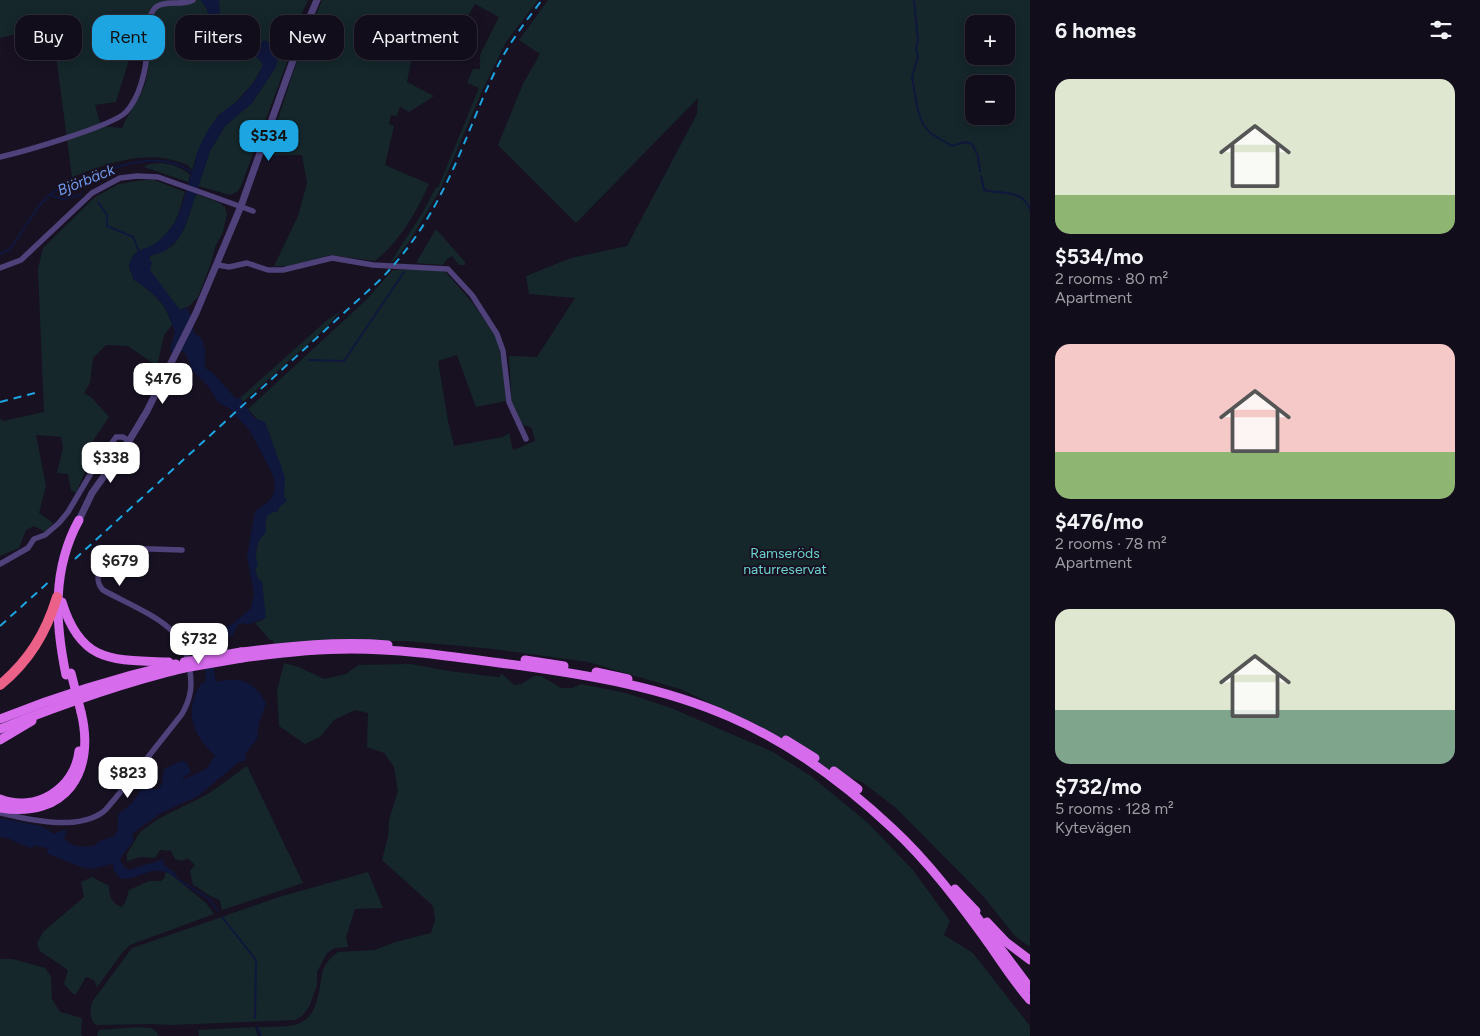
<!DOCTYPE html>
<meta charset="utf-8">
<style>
:root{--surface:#110d1a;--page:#1a1623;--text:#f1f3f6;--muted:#9c9ca2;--line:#302d39;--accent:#1ca5e0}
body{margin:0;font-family:Figtree,sans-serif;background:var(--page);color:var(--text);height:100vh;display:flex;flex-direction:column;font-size:19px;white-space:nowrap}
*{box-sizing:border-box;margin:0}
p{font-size:16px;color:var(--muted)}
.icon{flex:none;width:28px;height:28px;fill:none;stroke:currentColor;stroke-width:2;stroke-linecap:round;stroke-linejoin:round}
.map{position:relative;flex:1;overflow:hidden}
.side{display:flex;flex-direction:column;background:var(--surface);width:450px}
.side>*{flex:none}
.banner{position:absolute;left:15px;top:15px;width:475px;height:45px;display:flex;gap:10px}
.controls{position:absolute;left:965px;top:15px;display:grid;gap:10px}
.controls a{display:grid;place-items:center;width:50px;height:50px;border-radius:10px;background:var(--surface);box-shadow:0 2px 12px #0003,0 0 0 1px var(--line);font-size:25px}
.price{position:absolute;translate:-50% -42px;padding:0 11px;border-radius:10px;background:#fff;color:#222;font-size:16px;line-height:32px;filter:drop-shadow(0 1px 2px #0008)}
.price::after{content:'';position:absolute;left:50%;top:30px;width:15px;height:11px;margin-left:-8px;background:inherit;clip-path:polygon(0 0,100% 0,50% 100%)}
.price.active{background:var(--accent);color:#111}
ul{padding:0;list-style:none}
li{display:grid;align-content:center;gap:10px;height:265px;padding:0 25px}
li span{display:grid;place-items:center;height:155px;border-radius:15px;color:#555}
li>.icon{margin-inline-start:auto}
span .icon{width:90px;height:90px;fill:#fffc;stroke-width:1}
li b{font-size:21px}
h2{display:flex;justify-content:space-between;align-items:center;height:60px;padding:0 25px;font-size:21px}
.chip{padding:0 18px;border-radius:15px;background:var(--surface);box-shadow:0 2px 12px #0003,0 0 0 1px var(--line);font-size:18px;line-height:45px}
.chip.active{background:var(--accent);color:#111}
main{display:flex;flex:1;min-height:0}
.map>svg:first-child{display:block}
.green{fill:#15272b;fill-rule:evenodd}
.water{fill:#10173c}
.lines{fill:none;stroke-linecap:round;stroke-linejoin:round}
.stream{stroke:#10173c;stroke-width:2}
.minor{stroke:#4f427b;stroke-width:5.5}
.tertiary{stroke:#4f427b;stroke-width:7}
.primary{stroke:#d66bec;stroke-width:9}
.motorway{stroke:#eb6187;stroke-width:10}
.rail{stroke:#1ca5e0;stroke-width:2;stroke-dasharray:8 6;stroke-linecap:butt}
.primary-bridge{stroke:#d66bec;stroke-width:9}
.labels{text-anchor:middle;stroke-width:4;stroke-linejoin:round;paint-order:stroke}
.park-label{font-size:14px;fill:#6cd1cc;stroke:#171122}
.water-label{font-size:15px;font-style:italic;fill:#719bed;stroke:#171122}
</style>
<main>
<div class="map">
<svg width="1030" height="1036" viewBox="0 0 1030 1036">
<rect width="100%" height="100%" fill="#171122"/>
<g class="green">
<path d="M0,0H201C202,4 206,6 207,10C212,24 222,35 235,43C246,51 257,52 263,65L253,83L234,104L218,116L198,151L192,170C188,164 183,163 176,161C141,150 104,165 72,177L52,25L0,38ZM147,44C149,58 149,78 142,91C136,104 127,115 122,128L101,126L95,105L116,102L132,50Z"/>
<path d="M219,0H308L294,30L288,60L241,186L237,192L230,195L198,186L210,151L225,126L252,103L276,67L261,44L251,42L220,17Z"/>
<path d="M322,0H538L506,42L483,89L440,190L409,242L394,261L390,263L423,212L436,187L438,188L479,88L467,83L473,69H480V55L499,17L475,4L462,27L422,26L407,31L405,41L413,52L407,82L434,96L409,112L400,107L397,116L391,115L389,124L394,126L385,165L429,184C416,213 400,241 375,261L330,255L289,266H274L298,216L307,183L302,155H266L295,67Z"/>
<path d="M548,0H1030V947L1015,936L983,896L896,808L862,782L803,761L770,733L683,690L588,662L493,649L406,641H333L275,645L272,640H270L255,623L263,620L258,580L255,569L256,552L263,520L277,503L273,445L269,432L248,409L365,301L393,270L443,269L472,302L497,338L505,377L506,401L476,407L457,355L438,361L448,421L454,446L503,437L509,433L513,450L535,441L532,428L521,424L516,410L512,406L509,356L537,357L575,298L529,294L526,276L571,258L627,246L697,114L698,98L576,223L498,145L523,84L540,54L519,40ZM974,24H1006V56H974ZM974,84H1006V116H974Z"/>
<path d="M162,163C173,165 182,167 190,175L188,182L144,167L149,164Z"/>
<path d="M143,180H154L185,192C181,204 179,218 170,229C167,233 161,239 157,243C144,252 133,246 129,267L134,280C141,283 161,300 164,307C167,312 170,319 172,325L164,335L157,366L128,346L106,345L93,358L90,383L84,393L92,398L109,417L86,451L89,462L76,493L71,490L68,474L57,473L63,448L61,437L36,435L46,486L39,513L53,523L45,532L34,526L26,530L19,548L0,556V418L3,421L44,412L38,269L43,248L95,197L119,184Z"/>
<path d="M196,194L220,203L225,207L227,214L223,232L215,247L211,263L198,297L187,308L185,307L180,310L150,273L149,258C155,252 166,252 173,245C186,232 190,211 196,194Z"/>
<path d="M436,229L465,262V265H459L452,256L446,260L443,265L416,263Z"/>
<path d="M342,310L326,328L243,402L240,398L326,321Z"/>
<path d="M284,663L299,667L324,679L346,674L358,665L411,664L449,671L497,677H500L501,673L514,685L521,684L534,676H541L561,688H572L581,684L626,693L671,708L773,752L811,776L868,823L913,870L950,921L944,935L973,953L1030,1026V1036H261L258,1027C271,1026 286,1028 298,1024C318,1017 319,990 322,974C324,964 331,957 338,952L375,950L395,942L431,933L435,920L433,906L382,860L388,837L389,820L398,791L394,767L384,753L367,747L368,713L355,710L334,720L320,737L305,744L279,726L277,691Z"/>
<path d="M247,766L303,883L222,910L220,900C209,897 203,890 193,885L190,871L195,865L188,858L182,861L175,859L171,851L160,850L155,858L141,857L127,861V854L140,832L158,819L208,794Z"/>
<path d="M168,872L206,903L214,914L130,945L122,953L97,987L94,980L86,977L76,994H73L64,984L68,970L40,951L37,944L43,932L84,897L81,882L92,877L109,886C109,896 111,902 121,907L125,903L129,890L149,881H161L165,877V873Z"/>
<path d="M368,872L383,908L355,909L346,937L348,947L335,948L327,953L317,972V985L310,1005L302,1016L295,1020L171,1025L152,1024L96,1025C89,1019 90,1011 92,1002L132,948L279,897Z"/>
<path d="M0,959H13L45,968L51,976L52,999L60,1012L82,1018L81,1034L83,1036H0Z"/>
<path d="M138,1027L151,1028L156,1031L159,1036H97L99,1030Z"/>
<path d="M255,1027L258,1036H199L198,1030Z"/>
</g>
<path class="water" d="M201,0H219L220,17C233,29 245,39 261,44L264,40L270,43L276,51L278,58L276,67L252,103L225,126L210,151L185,227L177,240L165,251L150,256L149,258L152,263L150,270L180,310L186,307L191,315L194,333L202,339L205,350V368L213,373L236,399L240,398L254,418L265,422L285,477L284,497L287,501L280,506L278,511C263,514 266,521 266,532C256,541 254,554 258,566L255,569L258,579L262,581L266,618L246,625L244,623L237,625L233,636L224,637L210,650L216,682C241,676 254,681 266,703L259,723L257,739L246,753L245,761L239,762L198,796L161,813L134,832L132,836L134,839C131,847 123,852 120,860L124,867L129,870L164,859L163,864L176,874L179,880C154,860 145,879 121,879L113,870L114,867L112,864L91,869L81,867L48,854L47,848L33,845V848C21,846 13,838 0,837V818L41,826L55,834L62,830L67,831L64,838C71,848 82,847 94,846L100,841L114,836L118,830V815L131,804L145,785L157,790L162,784L164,769L181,761L186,762L191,772L182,779L183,780L206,769L215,756C193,735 183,712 201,684L205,682L206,679C206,665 198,649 199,638L196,634L203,628L221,630L234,623L251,608L254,593L247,557L255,511L268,502L272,497L275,488L273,475L250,431L230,409L218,402L208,386L192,370L188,358L183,351L172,352L170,349L175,332C172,324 168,313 164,306C159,299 142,283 134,280L129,267C133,247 143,252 156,243C161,240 166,234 170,229C184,212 186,184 195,164C196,148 209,127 219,115C224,110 230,107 235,103C246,93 258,79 263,65C257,53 247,51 236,44C221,35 213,25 207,9C206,6 202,4 201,0Z"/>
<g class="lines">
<g class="stream">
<path d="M914,0L918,41L916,49L918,57L912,77L918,111L923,124L930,133L952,146L965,142L972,144L978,156L980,171"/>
<path d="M981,176L984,190C1001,195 1021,188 1030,209"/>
<path d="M50,195L63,199L81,195"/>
<path d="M98,202L107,215V226L133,237L139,251"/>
<path d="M0,254L9,250C22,234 31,215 45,199C55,189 69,184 82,179C114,167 162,148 192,173"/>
<path d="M309,360L344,361L404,272"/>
<path d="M179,880L208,898L218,911"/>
<path d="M222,917L256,960L255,1018"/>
<path d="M257,1027L261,1036"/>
</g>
<g class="minor">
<path d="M0,157C22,152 113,126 126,112C140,97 146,70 147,51C148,38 145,17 156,7C165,0 182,6 193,0"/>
<path d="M218,265L229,267L247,263L268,270H283L332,258L373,265L448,269L472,295L497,334L503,351L509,402L526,439"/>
<path d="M0,268L21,260L92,193L120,178L137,176L158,177L253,211"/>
<path d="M0,564L28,548L34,539L45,535L59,523L68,512L97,463L116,437H123L129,441"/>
<path d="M0,813C29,820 77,831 103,812C107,809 110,804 114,800L182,714C191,698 193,685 189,666C187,654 182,641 173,632C157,615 124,602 103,590C90,577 105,553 120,548L182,550"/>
</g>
<path class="tertiary" d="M79,520L92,493L129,441L147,411L196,313L241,206L301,38L317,0"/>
<g class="primary">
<path d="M62,602C81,664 113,660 169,662"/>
<path d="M241,652C290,646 338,641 388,645"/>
<path d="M242,658C278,653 315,649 351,649C407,649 461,658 516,665C588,675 663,687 730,717C790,743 844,783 892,828C929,862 960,904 989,944C1002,963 1015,983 1030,1000"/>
<path d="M525,660L564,666"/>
<path d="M596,672L628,679"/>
<path d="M66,675C55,622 52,569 79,520"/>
<path d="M0,719C58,696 116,678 176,664"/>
<path d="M0,729C60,705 121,683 184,668"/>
<path d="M0,740L32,721"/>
<path d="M786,740L815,758"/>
<path d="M834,771L858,789"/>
<path d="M0,799C35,813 75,789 79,751"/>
<path d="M0,808C66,819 96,772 81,712"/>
<path d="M955,889L976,911"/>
<path d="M971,909L1030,988"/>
<path d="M987,922L1006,942L1030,960"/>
</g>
<path class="motorway" d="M0,685C29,661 46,633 57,597"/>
<g class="rail">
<path d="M0,402L35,393"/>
<path d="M75,559L381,279C406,253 426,224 442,192C465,148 479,100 503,56C514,37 528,18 542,0"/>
<path d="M0,626L52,579"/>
</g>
<g class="primary-bridge">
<path d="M184,662L241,652"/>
<path d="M184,668L242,658"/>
<path d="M71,673L81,712"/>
</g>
</g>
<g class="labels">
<g class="park-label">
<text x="785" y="558">Ramseröds<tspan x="785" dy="16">naturreservat</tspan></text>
</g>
<g class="water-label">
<text transform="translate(86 180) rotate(-22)" y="5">Björbäck</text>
</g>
</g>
</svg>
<div class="controls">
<a>+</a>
<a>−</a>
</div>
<b class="price active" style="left:269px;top:162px">$534</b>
<b class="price" style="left:163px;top:405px">$476</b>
<b class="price" style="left:111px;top:484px">$338</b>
<b class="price" style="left:120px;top:587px">$679</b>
<b class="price" style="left:199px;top:665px">$732</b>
<b class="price" style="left:128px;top:799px">$823</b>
<div class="banner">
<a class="chip">Buy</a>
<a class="chip active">Rent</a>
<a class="chip">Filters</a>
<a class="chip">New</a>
<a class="chip">Apartment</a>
</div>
</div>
<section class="side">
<h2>6 homes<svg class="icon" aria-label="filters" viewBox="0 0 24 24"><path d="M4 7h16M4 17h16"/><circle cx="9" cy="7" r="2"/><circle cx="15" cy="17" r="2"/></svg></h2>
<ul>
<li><span style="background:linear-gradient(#dfe7d0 75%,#8fb573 0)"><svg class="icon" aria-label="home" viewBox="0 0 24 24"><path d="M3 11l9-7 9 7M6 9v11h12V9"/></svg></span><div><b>$534/mo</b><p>2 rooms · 80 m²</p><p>Apartment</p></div></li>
<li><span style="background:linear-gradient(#f6c9c9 70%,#8fb573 0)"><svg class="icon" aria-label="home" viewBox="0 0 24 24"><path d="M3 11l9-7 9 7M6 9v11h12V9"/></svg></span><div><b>$476/mo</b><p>2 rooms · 78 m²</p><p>Apartment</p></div></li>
<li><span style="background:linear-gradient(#dfe7d0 65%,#7fa58c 0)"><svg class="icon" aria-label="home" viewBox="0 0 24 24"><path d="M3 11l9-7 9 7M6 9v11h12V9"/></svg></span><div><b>$732/mo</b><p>5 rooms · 128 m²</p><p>Kytevägen</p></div></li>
</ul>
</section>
</main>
